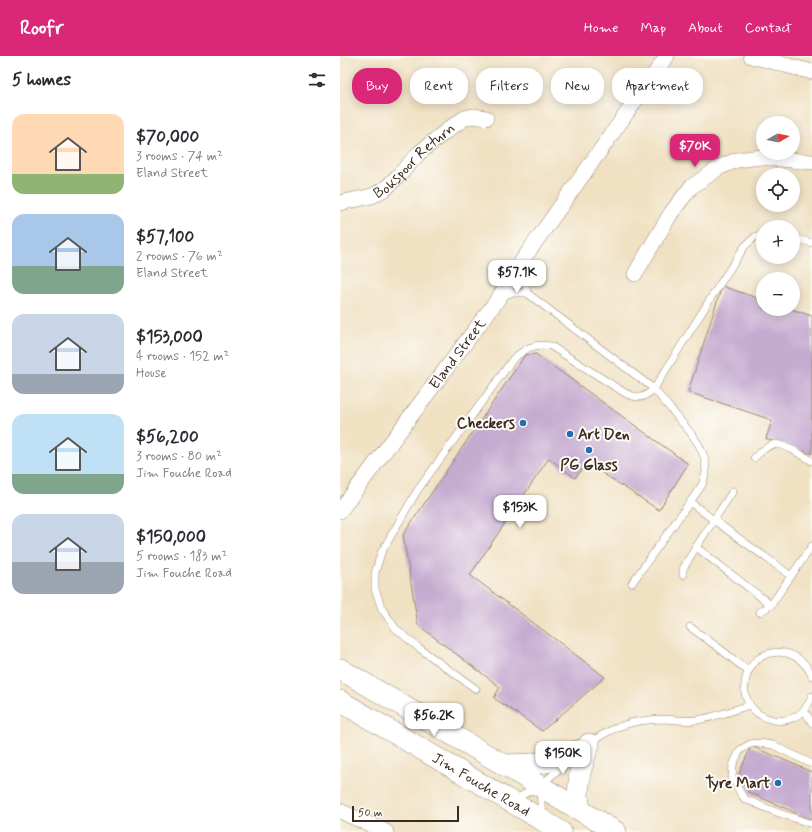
<!DOCTYPE html>
<meta charset="utf-8">
<style>
:root{--surface:#fff;--page:#f2f2f3;--text:#2b2b33;--muted:#7c7c81;--accent:#db2777}
body{margin:0;font-family:Mynerve,sans-serif;background:var(--page);color:var(--text);height:100vh;display:flex;flex-direction:column;font-size:15px;white-space:nowrap}
*{box-sizing:border-box;margin:0}
p{font-size:13px;color:var(--muted)}
.icon{flex:none;width:22px;height:22px;fill:none;stroke:currentColor;stroke-width:2;stroke-linecap:round;stroke-linejoin:round}
.map{position:relative;flex:1;overflow:hidden}
.side{display:flex;flex-direction:column;background:var(--surface);width:340px}
.side>*{flex:none}
.top-card{position:absolute;left:12px;top:12px;width:380px;height:36px;display:flex;gap:8px}
.needle{width:26px;rotate:81deg}
.buttons{position:absolute;left:416px;top:60px;display:grid;gap:8px}
.buttons a{display:grid;place-items:center;width:44px;height:44px;border-radius:50%;background:var(--surface);box-shadow:0 2px 10px #0003;font-size:20px}
.scale{position:absolute;left:12px;bottom:10px;width:107px;box-sizing:border-box;padding-left:4px;border:2px solid #3b2a1e;border-top:0;font-size:11px;line-height:14px;white-space:nowrap;color:#3b2a1e;-webkit-text-stroke:3px #fdfcf7;paint-order:stroke}
.price{position:absolute;translate:-50% -34px;padding:0 9px;border-radius:8px;background:#fff;color:#222;font-size:13px;line-height:26px;filter:drop-shadow(0 1px 2px #0008)}
.price::after{content:'';position:absolute;left:50%;top:24px;width:12px;height:9px;margin-left:-6px;background:inherit;clip-path:polygon(0 0,100% 0,50% 100%)}
.price.current{background:var(--accent);color:#fff}
ul{padding:0;list-style:none}
li{display:flex;align-items:center;gap:12px;height:100px;padding:0 12px}
li span{display:grid;place-items:center;flex:none;width:112px;height:80px;border-radius:12px;color:#555}
li>.icon{margin-inline-start:auto}
span .icon{width:48px;height:48px;fill:#fffc;stroke-width:1}
li b{font-size:17px}
h2{display:flex;justify-content:space-between;align-items:center;height:48px;padding:0 12px;font-size:17px}
.tag{padding:0 14px;border-radius:16px;background:var(--surface);box-shadow:0 2px 10px #0003;font-size:14px;line-height:36px}
.tag.current{background:var(--accent);color:#fff}
header{display:flex;align-items:center;gap:24px;box-sizing:border-box;height:56px;padding:0 20px;background:var(--accent);color:#fff}
header strong{font-size:19px}
nav{display:flex;gap:22px;margin-inline-start:auto;font-size:14px}
main{display:flex;flex:1;min-height:0}
.map>svg:first-child{display:block}
.building{fill:#c6abd1}
.lines{fill:none;stroke-linecap:round;stroke-linejoin:round}
.lane-casing{stroke:#968670;stroke-width:8}
.street-casing{stroke:#968670;stroke-width:16}
.secondary-casing{stroke:#968670;stroke-width:22}
.lane{stroke:#fff;stroke-width:7}
.street{stroke:#fff;stroke-width:15}
.secondary{stroke:#fff;stroke-width:21}
.poi-dot{fill:#1f6fb2;stroke:#fdfcf7;stroke-width:1.5}
.labels{text-anchor:middle;stroke-width:4;stroke-linejoin:round;paint-order:stroke}
.street-label{font-size:15px;fill:#3b2a1e;stroke:#fdfcf7}
.poi-label{font-size:15px;font-weight:bold;fill:#3b2a1e;stroke:#fdfcf7;text-anchor:end}
</style>
<header>
<strong>Roofr</strong>
<nav><a>Home</a><a>Map</a><a>About</a><a>Contact</a></nav>
</header>
<main>
<section class="side">
<h2>5 homes<svg class="icon" aria-label="filters" viewBox="0 0 24 24"><path d="M4 7h16M4 17h16"/><circle cx="9" cy="7" r="2"/><circle cx="15" cy="17" r="2"/></svg></h2>
<ul>
<li><span style="background:linear-gradient(#ffd9b3 75%,#8fb573 0)"><svg class="icon" aria-label="home" viewBox="0 0 24 24"><path d="M3 11l9-7 9 7M6 9v11h12V9"/></svg></span><div><b>$70,000</b><p>3 rooms · 74 m²</p><p>Eland Street</p></div></li>
<li><span style="background:linear-gradient(#a9c7e8 65%,#7fa58c 0)"><svg class="icon" aria-label="home" viewBox="0 0 24 24"><path d="M3 11l9-7 9 7M6 9v11h12V9"/></svg></span><div><b>$57,100</b><p>2 rooms · 76 m²</p><p>Eland Street</p></div></li>
<li><span style="background:linear-gradient(#c9d6e8 75%,#9aa5b1 0)"><svg class="icon" aria-label="home" viewBox="0 0 24 24"><path d="M3 11l9-7 9 7M6 9v11h12V9"/></svg></span><div><b>$153,000</b><p>4 rooms · 152 m²</p><p>House</p></div></li>
<li><span style="background:linear-gradient(#bfe0f5 75%,#7fa58c 0)"><svg class="icon" aria-label="home" viewBox="0 0 24 24"><path d="M3 11l9-7 9 7M6 9v11h12V9"/></svg></span><div><b>$56,200</b><p>3 rooms · 80 m²</p><p>Jim Fouche Road</p></div></li>
<li><span style="background:linear-gradient(#c9d6e8 60%,#9aa5b1 0)"><svg class="icon" aria-label="home" viewBox="0 0 24 24"><path d="M3 11l9-7 9 7M6 9v11h12V9"/></svg></span><div><b>$150,000</b><p>5 rooms · 183 m²</p><p>Jim Fouche Road</p></div></li>
</ul>
</section>
<div class="map">
<svg width="472" height="776" viewBox="0 0 472 776">
<rect width="100%" height="100%" fill="#fdfcf7"/>
<filter id="ink" filterUnits="userSpaceOnUse"><feTurbulence type="fractalNoise" baseFrequency=".025" numOctaves="2"/><feDisplacementMap in="SourceGraphic" scale="8" xChannelSelector="R" yChannelSelector="G"/><feConvolveMatrix kernelMatrix="1 2 1 2 8 2 1 2 1" color-interpolation-filters="sRGB"/></filter>
<filter id="wash" filterUnits="userSpaceOnUse"><feTurbulence type="fractalNoise" baseFrequency=".012" numOctaves="4" result="noise"/><feDisplacementMap in="SourceGraphic" scale="16" xChannelSelector="R" yChannelSelector="G"/><feGaussianBlur stdDeviation="0.9" result="paint"/><feColorMatrix in="noise" values="0 0 0 0 0 0 0 0 0 0 0 0 0 0 0 0 0 1.4 0 .05"/><feComposite in="paint" operator="in"/></filter>
<g filter="url(#wash)">
<rect width="100%" height="100%" fill="#f0e1c3"/>
<g id="blocks">
<g class="building">
<path d="M382,230L423,244V253H451L472,260V398L426,383L432,364L348,336Z"/>
<path d="M196,298L348,408L319,454L247,407L235,422L209,402L130,519L265,621L202,675L154,642L160,631L78,569L63,479L185,299Z"/>
<path d="M411,690L472,716V764L408,736L410,730L396,725Z"/>
</g>
</g>
</g>
<g filter="url(#ink)">
<use href="#blocks" fill-opacity="0" stroke="#968670" stroke-width="1"/>
<g class="lines">
<defs>
<g id="lane">
<path d="M453,182L472,187"/>
<path d="M185,206L184,217L187,237"/>
<path d="M163,240L171,237H187L314,333L350,376L359,389L365,403L366,416L362,429L350,446C383,472 418,495 451,520L431,549L420,556"/>
<path d="M414,402C419,397 425,391 432,389C441,385 463,400 472,405"/>
<path d="M356,491L393,435"/>
<path d="M343,519V513L356,491L431,549"/>
<path d="M451,520L472,490"/>
<path d="M292,527L350,446"/>
<path d="M350,571L379,592L408,615"/>
<path d="M472,620C459,588 415,588 406,622C395,663 457,684 472,640"/>
<path d="M136,633L79,592L56,573L42,553L35,533V517L41,497L77,435L173,303C186,292 194,287 211,290L285,337C298,343 303,343 314,333L374,237L405,190L416,180L423,179"/>
<path d="M464,654L472,667"/>
<path d="M250,687C273,670 293,664 322,663C333,663 345,666 356,664C374,662 393,654 410,649"/>
<path d="M472,708L433,689L419,687L410,688L400,694L393,709L392,721L401,738L405,743L436,756L472,768"/>
<path d="M200,734L202,760"/>
<path d="M173,744L200,730L227,706"/>
</g>
<g id="street">
<path d="M411,0L472,16"/>
<path id="s1" d="M0,147L32,140L46,132L60,118L79,97L110,72L125,62L133,60L146,62"/>
<path d="M295,218L331,157L351,131L380,111L397,104L420,101L471,106"/>
<path id="s2" d="M0,455L158,243L184,202L327,0"/>
<path d="M0,755L46,776"/>
</g>
<g id="secondary">
<path d="M0,613L200,730L276,776"/>
<path id="s3" d="M0,645L202,764L221,776"/>
<path d="M165,709L191,708L206,706L241,694"/>
<path d="M240,754L238,739L240,716L249,688"/>
</g>
</defs>
<use href="#lane" class="lane-casing"/>
<use href="#street" class="street-casing"/>
<use href="#secondary" class="secondary-casing"/>
<use href="#lane" class="lane"/>
<use href="#street" class="street"/>
<use href="#secondary" class="secondary"/>
</g>
</g>
<g class="poi-dot">
<circle cx="183" cy="367" r="4"/>
<circle cx="230" cy="378" r="4"/>
<circle cx="249" cy="394" r="4"/>
<circle cx="438" cy="727" r="4"/>
</g>
<g class="labels">
<g class="street-label">
<text dy="5" stroke="none"><textPath href="#s1" startOffset="88">Bokspoor Return</textPath></text>
<text dy="5" stroke="none"><textPath href="#s2" startOffset="196">Eland Street</textPath></text>
<text dy="5" stroke="none"><textPath href="#s3" startOffset="164">Jim Fouche Road</textPath></text>
</g>
<g class="poi-label">
<text x="175" y="372">Checkers</text>
<text x="238" y="383" text-anchor="start">Art Den</text>
<text x="249" y="414" text-anchor="middle">PG Glass</text>
<text x="430" y="732">Tyre Mart</text>
</g>
</g>
</svg>
<div class="buttons">
<a><svg class="needle" viewBox="-14 -14 28 28"><path d="M0-13l5 13h-10z" fill="#e53935"/><path d="M0 13l5-13h-10z" fill="#7c7c81"/></svg></a>
<a><svg class="icon" aria-label="locate" viewBox="0 0 24 24"><circle cx="12" cy="12" r="6"/><path d="M12 2v4M12 18v4M2 12h4M18 12h4"/></svg></a>
<a>+</a>
<a>−</a>
</div>
<div class="scale">50 m</div>
<b class="price current" style="left:355px;top:112px">$70K</b>
<b class="price" style="left:177px;top:238px">$57.1K</b>
<b class="price" style="left:180px;top:473px">$153K</b>
<b class="price" style="left:94px;top:681px">$56.2K</b>
<b class="price" style="left:223px;top:719px">$150K</b>
<div class="top-card">
<a class="tag current">Buy</a>
<a class="tag">Rent</a>
<a class="tag">Filters</a>
<a class="tag">New</a>
<a class="tag">Apartment</a>
</div>
</div>
</main>
